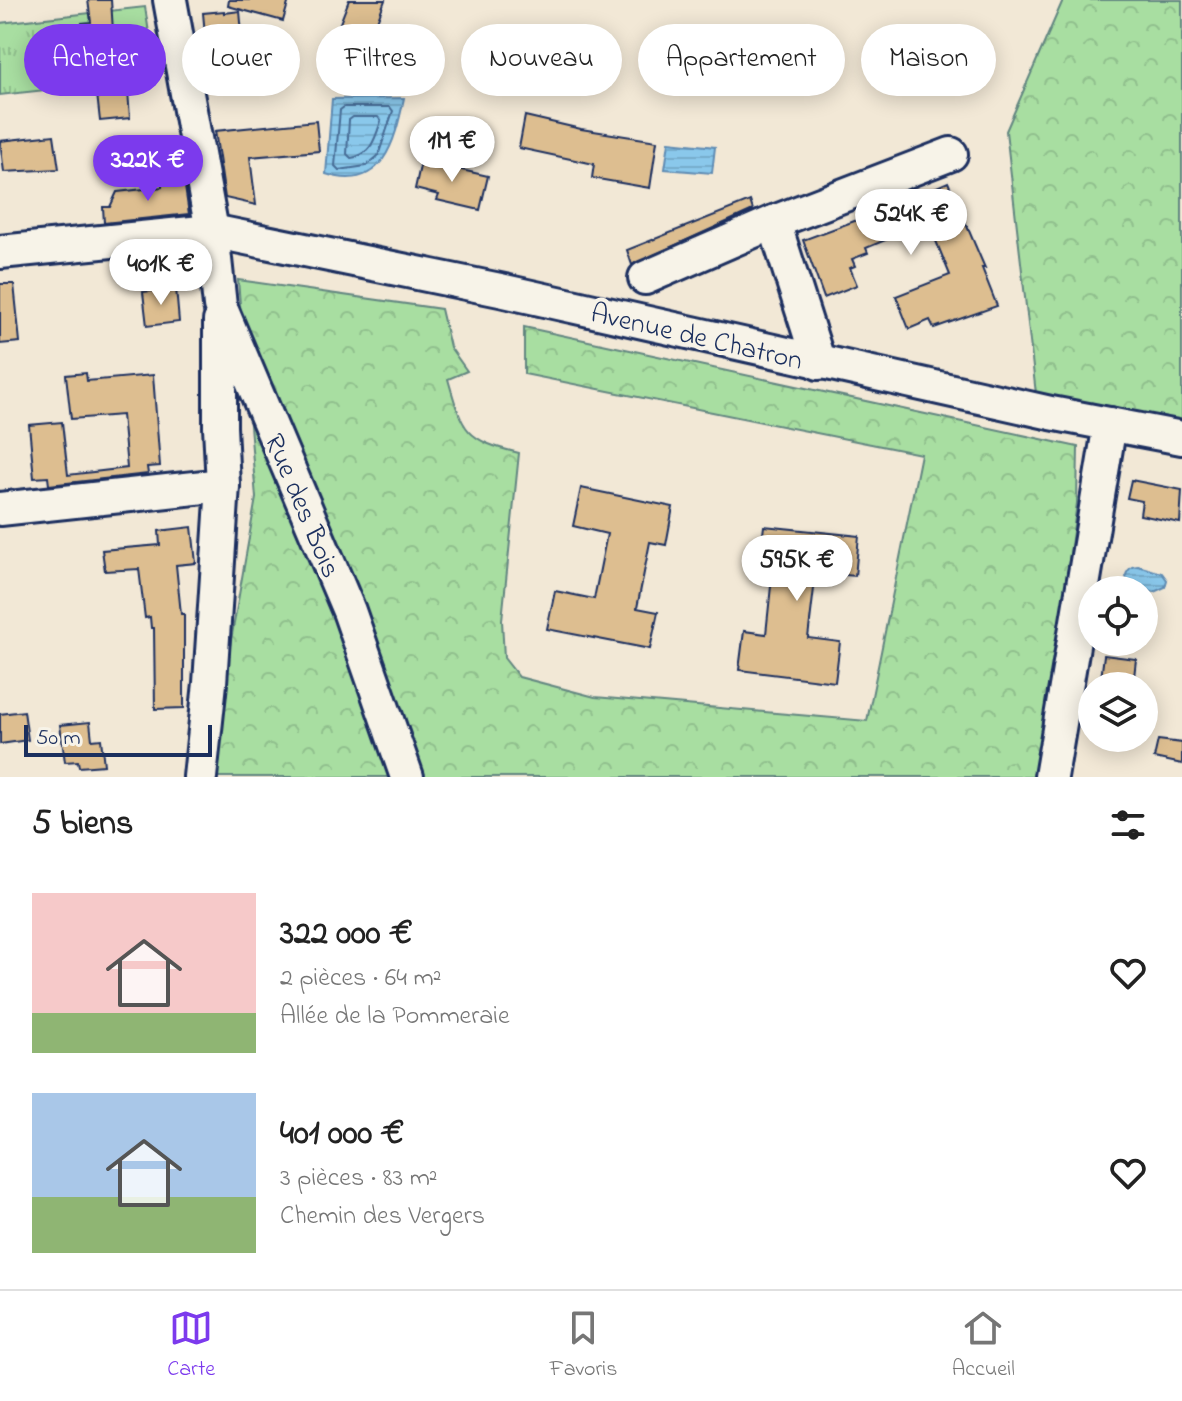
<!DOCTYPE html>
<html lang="fr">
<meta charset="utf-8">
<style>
:root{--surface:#fff;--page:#f6f6f6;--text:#222;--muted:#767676;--line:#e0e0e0;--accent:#7c3aed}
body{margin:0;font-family:"Indie Flower",sans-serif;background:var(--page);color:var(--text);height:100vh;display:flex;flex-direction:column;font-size:30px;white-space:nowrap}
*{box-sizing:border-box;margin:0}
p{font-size:26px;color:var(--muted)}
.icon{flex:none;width:44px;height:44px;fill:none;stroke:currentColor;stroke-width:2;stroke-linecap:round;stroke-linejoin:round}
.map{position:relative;height:777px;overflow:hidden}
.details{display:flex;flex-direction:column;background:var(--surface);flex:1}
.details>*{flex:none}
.hud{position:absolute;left:24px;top:24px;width:1134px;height:72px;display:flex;gap:16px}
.controls{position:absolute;left:1078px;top:576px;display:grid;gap:16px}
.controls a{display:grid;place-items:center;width:80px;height:80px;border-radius:50%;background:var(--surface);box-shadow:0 4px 20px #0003;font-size:40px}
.scale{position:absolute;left:24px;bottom:20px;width:188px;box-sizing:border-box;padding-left:8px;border:4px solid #1b2f5e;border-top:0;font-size:22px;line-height:28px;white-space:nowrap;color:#1b2f5e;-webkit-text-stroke:6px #f7f3e8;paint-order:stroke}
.price{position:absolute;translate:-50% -68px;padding:0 18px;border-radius:28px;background:#fff;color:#222;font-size:26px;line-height:52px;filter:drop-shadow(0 2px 4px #0008)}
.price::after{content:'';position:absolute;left:50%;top:48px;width:24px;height:18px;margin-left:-12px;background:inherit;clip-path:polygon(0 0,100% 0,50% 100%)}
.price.selected{background:var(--accent);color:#fff}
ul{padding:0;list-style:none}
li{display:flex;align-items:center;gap:24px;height:200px;padding:0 32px}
li span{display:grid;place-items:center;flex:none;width:224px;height:160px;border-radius:0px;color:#555}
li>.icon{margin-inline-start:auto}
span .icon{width:96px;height:96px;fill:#fffc;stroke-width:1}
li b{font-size:34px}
h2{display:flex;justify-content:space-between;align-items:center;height:96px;padding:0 32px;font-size:34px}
.chip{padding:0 28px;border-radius:36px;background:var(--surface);box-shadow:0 4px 20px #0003;font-size:28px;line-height:72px}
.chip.selected{background:var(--accent);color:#fff}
.tab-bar{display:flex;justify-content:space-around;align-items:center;height:112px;border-top:2px solid var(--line);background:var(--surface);font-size:22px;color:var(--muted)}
.tab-bar a{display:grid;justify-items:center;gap:4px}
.tab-bar .selected{color:var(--accent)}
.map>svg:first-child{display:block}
.grass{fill:url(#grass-tufts);stroke:#628680;stroke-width:2}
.forest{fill:url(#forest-crowns);stroke:#628680;stroke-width:2}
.water{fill:url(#water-rules);stroke:#5e8bb3;stroke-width:2}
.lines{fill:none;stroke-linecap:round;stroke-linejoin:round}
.shore{stroke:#476c96;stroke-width:2}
.building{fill:#ddbe90;stroke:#1b2f5e;stroke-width:2}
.minor-casing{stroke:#1b2f5e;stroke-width:38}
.minor{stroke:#f7f3e8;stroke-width:32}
.labels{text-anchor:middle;stroke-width:8;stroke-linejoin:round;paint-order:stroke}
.street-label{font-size:28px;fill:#1b2f5e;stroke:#f7f3e8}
</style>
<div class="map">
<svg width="1182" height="777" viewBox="0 0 1182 777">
<defs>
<pattern id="grass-tufts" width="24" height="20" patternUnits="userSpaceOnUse" patternTransform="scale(2)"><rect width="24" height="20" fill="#a8dea1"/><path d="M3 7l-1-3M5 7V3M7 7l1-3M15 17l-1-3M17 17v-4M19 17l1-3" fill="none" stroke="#90bf8d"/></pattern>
<pattern id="forest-crowns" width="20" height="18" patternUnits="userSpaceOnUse" patternTransform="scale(2)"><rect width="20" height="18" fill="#a8dea1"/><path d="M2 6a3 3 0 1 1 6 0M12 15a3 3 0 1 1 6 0" fill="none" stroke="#90bf8d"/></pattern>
<pattern id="water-rules" width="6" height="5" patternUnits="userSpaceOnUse" patternTransform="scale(2)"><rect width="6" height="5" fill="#8ac8eb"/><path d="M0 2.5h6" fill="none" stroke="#76accc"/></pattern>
</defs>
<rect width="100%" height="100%" fill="#f2e8d6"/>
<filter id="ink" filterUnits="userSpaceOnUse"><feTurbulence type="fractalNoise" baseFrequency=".0125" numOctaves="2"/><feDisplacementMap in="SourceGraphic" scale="16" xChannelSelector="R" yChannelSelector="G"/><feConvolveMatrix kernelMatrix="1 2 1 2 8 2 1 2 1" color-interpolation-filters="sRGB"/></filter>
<g filter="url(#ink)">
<path class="grass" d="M145,7L156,78L0,95V23Z"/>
<g class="forest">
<path d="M1063,0H1182V426L1036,394L1006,131Z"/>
<path d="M238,280L441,309L450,347L467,371L448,379C463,432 465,440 519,453L502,620L504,658L519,677L595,697L867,721L921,454L524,374V327L1078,447L1077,503L1039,777H207L256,498Z"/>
</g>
<g class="water">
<path d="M404,98C395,141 383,193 326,174L332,99Z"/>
<path d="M669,142L715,147L712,173L665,169Z"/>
<path d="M1138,566L1162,573L1167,580L1165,587L1154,592L1130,584C1124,578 1125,572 1132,567Z"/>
</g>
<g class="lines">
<g class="shore">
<path d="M344,107H390L393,111L378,156L366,166L339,170L335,166L340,110Z"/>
<path d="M353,117H378L381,121C375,139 371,155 351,158L347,154L349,120Z"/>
</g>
</g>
<g class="building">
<path d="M88,0H111L116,78L127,77L130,118L100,121L94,67H91L90,56H85L82,23L91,22Z"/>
<path d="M229,0H289L283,21L228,6Z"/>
<path d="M349,0H385L367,48L335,36Z"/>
<path d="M224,11V13L240,11L242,34L226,36L230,67L208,66L203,13Z"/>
<path d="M525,116L581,129L657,141L650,188L592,178L594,164L519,148Z"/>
<path d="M316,121L319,151L250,157L256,205L225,198L215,131Z"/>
<path d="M54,135L59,169L4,172L0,141Z"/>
<path d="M422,157L445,162L444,166L488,176L480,210L437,200L439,195L415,189Z"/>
<path d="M184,180L189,214L104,223L103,207H110L117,192L162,187V183Z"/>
<path d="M948,182L985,268H982L997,306L934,328L930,320L909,329L896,296L950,275L934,236L928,238L925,230L911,235L909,230L866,248L868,253L852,259L855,266L850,268L857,285L824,298L803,240L887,209Z"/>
<path d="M750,201L753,210L632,265L627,250Z"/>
<path d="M0,284H14L20,342L0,344Z"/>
<path d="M176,288L179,322L147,326L143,292Z"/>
<path d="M86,373L87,381L153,375L160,466L147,467L148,474L49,485L48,477L34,478L29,425L62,422L68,475L127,468L122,415L71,419L66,375Z"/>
<path d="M1131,480L1182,490L1180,523L1140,515L1142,501L1127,498Z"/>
<path d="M581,488L673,507L666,545L650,542L637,608L658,612L650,649L547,629L555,591L594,599L607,534L573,526Z"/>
<path d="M764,526L859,536L855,576L816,572L808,638L840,642L835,682L739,670L744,631L766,634L773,567L759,566Z"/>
<path d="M192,527L196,563L176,565L181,614H184V708L155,709L154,628H151L150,617L145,618L139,569L105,571L102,550L160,545L159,531Z"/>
<path d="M1104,655L1136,659L1133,686H1100Z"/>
<path d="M24,711L28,740L0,744V714Z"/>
<path d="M90,722L92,740L101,739L104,765L79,767L78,761L65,762L60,725Z"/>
<path d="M1158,740L1182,743V764L1154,758Z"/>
</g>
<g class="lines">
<defs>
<g id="minor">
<path d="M170,0L212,231L220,306L349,611L407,777"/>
<path d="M0,252L212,231L500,290L1051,413L1182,438"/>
<path d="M645,278L774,222"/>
<path d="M819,363L774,222L951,154"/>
<path d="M0,509L223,485"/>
<path d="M200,777L210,683L223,485L220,427V321"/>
<path d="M1051,777L1110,424"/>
</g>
</defs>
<use href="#minor" class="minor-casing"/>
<use href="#minor" class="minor"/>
</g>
</g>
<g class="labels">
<g class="street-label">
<text transform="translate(697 335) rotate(13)" y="10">Avenue de Chatron</text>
<text transform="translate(304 505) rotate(67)" y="10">Rue des Bois</text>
</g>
</g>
</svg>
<div class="controls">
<a><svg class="icon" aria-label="locate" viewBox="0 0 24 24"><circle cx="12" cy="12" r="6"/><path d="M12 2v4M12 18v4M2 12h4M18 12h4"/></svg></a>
<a><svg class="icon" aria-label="layers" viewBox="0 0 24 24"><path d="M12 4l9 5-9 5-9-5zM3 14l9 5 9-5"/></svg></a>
</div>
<div class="scale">50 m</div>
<b class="price" style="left:452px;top:184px">1M €</b>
<b class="price selected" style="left:148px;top:203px">322K €</b>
<b class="price" style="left:911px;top:257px">524K €</b>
<b class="price" style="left:161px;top:307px">401K €</b>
<b class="price" style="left:797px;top:603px">595K €</b>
<div class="hud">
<a class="chip selected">Acheter</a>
<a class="chip">Louer</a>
<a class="chip">Filtres</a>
<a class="chip">Nouveau</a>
<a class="chip">Appartement</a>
<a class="chip">Maison</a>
</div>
</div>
<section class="details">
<h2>5 biens<svg class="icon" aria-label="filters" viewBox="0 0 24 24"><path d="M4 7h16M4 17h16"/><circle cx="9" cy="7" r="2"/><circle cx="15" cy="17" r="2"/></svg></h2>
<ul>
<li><span style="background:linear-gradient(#f6c9c9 75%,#8fb573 0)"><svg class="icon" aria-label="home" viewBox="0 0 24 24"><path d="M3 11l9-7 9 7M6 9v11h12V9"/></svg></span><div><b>322 000 €</b><p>2 pièces · 64 m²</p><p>Allée de la Pommeraie</p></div><svg class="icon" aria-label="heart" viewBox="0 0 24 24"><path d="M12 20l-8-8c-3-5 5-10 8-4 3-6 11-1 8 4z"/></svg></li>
<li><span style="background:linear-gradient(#a9c7e8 65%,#8fb573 0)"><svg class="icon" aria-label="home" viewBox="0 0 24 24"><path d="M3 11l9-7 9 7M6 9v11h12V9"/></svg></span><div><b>401 000 €</b><p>3 pièces · 83 m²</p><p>Chemin des Vergers</p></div><svg class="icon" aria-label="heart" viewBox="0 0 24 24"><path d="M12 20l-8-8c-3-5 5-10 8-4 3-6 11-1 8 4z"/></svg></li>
</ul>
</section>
<nav class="tab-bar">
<a class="selected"><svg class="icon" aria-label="map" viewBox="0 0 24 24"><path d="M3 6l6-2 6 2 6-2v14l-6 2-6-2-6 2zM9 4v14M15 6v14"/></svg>Carte</a>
<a><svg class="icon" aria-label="saved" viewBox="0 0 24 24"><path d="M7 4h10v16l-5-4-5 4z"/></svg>Favoris</a>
<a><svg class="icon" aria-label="home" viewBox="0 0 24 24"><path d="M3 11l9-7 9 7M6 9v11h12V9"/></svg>Accueil</a>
</nav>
